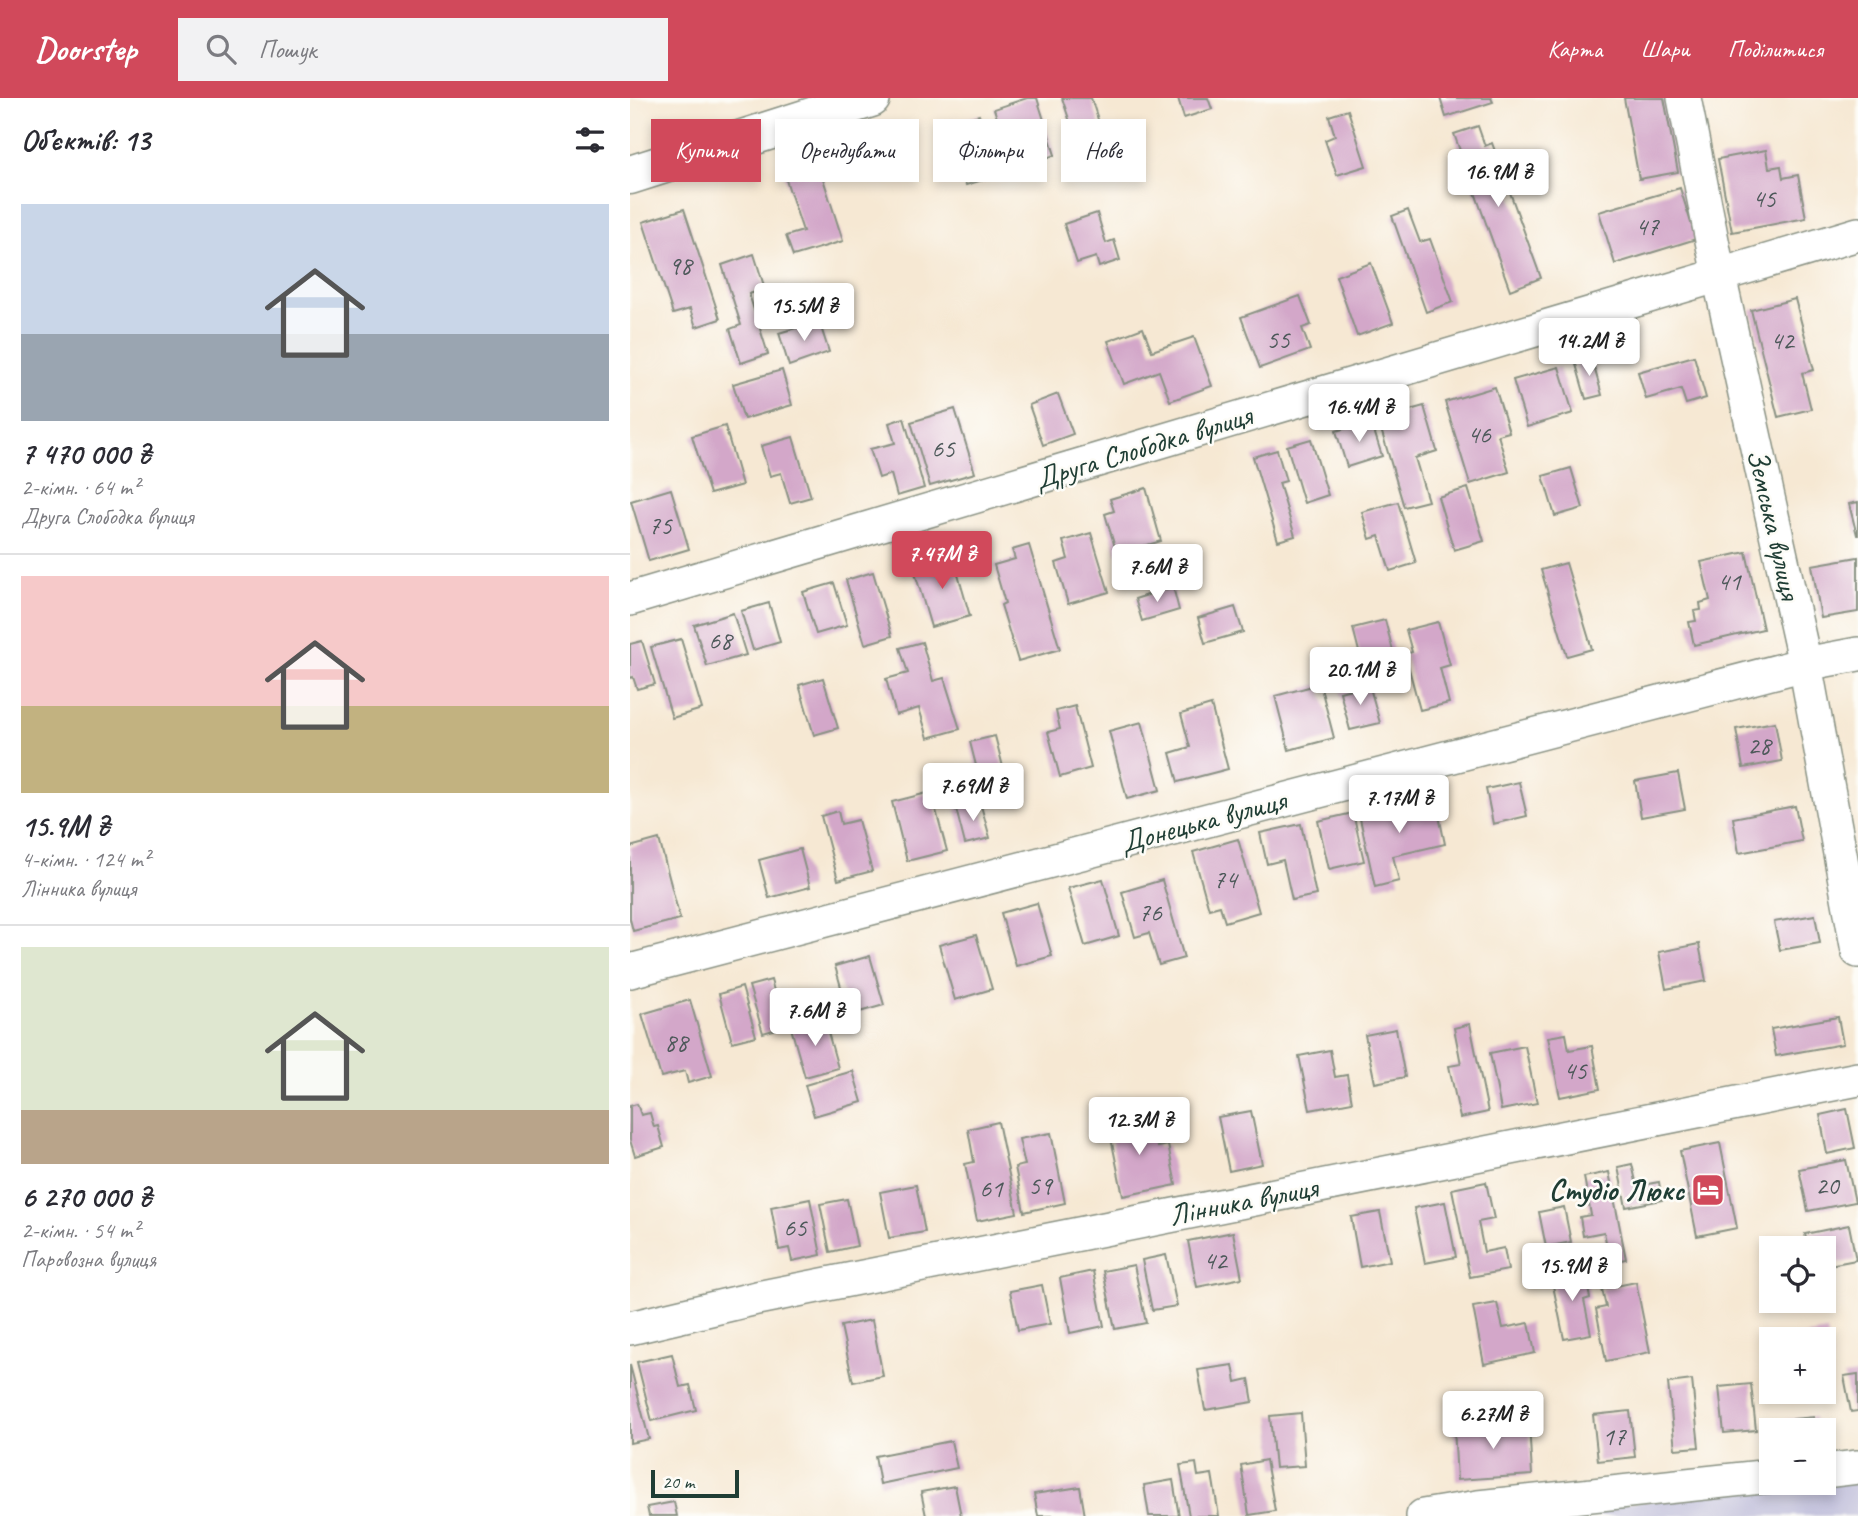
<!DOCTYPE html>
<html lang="uk">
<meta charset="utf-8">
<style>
:root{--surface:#fff;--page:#f2f2f3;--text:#2b2b33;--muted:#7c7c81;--line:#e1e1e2;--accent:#d1495b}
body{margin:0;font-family:Caveat,sans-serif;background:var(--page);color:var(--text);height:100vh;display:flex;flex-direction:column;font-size:26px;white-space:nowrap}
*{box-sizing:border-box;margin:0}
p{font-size:23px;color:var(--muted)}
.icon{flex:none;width:38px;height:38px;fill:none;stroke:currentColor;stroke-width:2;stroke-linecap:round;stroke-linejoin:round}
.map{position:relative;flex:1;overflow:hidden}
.details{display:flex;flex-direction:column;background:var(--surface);width:630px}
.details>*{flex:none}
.top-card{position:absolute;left:21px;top:21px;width:665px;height:63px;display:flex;gap:14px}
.tools{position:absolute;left:1129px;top:1138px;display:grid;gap:14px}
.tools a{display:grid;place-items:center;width:77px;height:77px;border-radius:0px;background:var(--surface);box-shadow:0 4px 10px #0003;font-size:35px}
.scale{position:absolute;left:21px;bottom:18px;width:88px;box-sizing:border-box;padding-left:7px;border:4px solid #1f3d34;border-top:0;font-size:19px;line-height:24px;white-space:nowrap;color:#1f3d34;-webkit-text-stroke:5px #fdfcf7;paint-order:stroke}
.price{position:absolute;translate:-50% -60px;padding:0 16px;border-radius:7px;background:#fff;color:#222;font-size:23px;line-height:46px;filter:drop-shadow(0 2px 4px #0008)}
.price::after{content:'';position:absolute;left:50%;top:42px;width:21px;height:16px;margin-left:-10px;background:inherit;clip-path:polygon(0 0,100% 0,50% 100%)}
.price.on{background:var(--accent);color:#fff}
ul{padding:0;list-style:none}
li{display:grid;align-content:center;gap:14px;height:371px;padding:0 21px}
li+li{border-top:2px solid var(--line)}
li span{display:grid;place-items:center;height:217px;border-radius:0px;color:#555}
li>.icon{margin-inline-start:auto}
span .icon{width:126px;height:126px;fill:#fffc;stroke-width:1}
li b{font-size:30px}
h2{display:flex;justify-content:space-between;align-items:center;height:84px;padding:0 21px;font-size:30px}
.pill{padding:0 24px;border-radius:0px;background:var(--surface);box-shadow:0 4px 10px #0003;font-size:24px;line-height:63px}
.pill.on{background:var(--accent);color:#fff}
header{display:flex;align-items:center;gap:42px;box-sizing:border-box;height:98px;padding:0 35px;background:var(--accent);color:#fff}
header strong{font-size:33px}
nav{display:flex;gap:38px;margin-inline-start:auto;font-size:24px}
.search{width:490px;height:63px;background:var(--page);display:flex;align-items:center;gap:18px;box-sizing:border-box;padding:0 24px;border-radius:0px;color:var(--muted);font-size:26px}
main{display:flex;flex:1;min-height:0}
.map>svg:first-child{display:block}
.railway{fill:#c2c1dc}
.building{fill:#d3a7c9}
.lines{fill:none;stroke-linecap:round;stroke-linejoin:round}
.minor-casing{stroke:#8a9284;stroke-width:36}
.tertiary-casing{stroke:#8a9284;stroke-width:41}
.minor{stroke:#fff;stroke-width:33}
.tertiary{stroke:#fff;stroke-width:38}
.labels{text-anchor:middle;stroke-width:5;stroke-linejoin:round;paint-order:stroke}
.number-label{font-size:26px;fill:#4c5859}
.street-label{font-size:30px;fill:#1f3d34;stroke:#fdfcf7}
.poi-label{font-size:30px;font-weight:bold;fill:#1f3d34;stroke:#fdfcf7;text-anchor:end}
</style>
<header>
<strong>Doorstep</strong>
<div class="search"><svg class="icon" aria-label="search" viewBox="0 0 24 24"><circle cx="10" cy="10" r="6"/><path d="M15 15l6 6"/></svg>Пошук</div>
<nav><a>Карта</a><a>Шари</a><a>Поділитися</a></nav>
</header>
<main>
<section class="details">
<h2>Об’єктів: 13<svg class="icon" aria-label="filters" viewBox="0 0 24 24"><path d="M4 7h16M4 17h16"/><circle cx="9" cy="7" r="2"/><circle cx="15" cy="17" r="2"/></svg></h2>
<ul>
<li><span style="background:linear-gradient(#c9d6e8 60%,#9aa5b1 0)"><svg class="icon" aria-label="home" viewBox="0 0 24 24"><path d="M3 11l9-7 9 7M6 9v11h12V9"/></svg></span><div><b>7 470 000 ₴</b><p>2-кімн. · 64 m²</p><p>Друга Слободка вулиця</p></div></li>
<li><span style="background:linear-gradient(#f6c9c9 60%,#c2b280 0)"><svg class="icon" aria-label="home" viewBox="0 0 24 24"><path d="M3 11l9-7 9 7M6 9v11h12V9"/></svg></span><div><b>15.9M ₴</b><p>4-кімн. · 124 m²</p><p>Лінника вулиця</p></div></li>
<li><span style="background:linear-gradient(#dfe7d0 75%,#b9a48a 0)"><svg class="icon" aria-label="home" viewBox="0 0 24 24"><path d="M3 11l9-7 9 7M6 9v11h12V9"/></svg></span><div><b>6 270 000 ₴</b><p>2-кімн. · 54 m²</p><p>Паровозна вулиця</p></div></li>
</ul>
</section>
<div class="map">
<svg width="1228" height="1418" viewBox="0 0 1228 1418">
<rect width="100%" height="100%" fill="#fdfcf7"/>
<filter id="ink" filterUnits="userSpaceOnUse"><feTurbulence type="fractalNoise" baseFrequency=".0143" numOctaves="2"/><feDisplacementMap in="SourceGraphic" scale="14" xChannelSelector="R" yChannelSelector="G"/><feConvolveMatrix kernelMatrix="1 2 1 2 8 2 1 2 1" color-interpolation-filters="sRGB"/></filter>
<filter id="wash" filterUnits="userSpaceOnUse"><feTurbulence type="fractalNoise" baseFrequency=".00686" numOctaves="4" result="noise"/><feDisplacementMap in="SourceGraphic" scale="28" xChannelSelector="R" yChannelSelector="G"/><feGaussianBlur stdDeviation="1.57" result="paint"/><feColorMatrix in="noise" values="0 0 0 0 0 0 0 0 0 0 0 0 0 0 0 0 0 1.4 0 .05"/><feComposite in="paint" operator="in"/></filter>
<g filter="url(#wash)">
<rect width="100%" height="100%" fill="#f6e8d3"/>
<path class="railway" d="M1228,1378V1418H888L1178,1384H1194Z"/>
<g id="blocks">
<g class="building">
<path d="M397,0H407L425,57L384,71L364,11Z"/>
<path d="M432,0H461L474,40L448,48Z"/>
<path d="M548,0H578L582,11L554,20Z"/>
<path d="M810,0H861L863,4L816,19Z"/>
<path d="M994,0H1034L1048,74L1009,81Z"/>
<path d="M718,12L736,68L707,77L695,42L705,38L699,18Z"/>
<path d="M349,17L369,77L336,87L317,27Z"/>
<path d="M848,28L855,48L862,45L911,180L880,192L824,36Z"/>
<path d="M1136,52L1139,70L1151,68L1153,80L1168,77L1176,120L1102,134L1088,61Z"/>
<path d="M188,65L213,143L163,158L156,138L173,133L154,76Z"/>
<path d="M1050,90L1066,141L985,166L969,114Z"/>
<path d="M54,111L90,221L66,229L60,211L43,216L13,124Z"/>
<path d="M778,112L790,144L800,141L823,204L796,214L762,118Z"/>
<path d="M467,115L476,145L484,142L490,162L469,169L466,159L447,165L434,126Z"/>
<path d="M124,156L135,191L119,196L138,256L111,265L100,231L111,227L92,167Z"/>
<path d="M741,165L763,225L727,238L706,178Z"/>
<path d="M670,198L681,227L672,230L680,252L630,270L611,219Z"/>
<path d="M1165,201L1184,272L1172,275L1181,311L1148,319L1121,212Z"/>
<path d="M189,223L199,254L159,268L149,235Z"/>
<path d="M513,230L522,253L564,239L582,288L540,303L529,273L494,286L478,243Z"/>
<path d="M961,258L972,297L956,301L945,263Z"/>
<path d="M1064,258L1076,300L1056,306L1051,291L1016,301L1008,274Z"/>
<path d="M929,269L943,315L897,329L883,282Z"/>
<path d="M152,272L162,307L114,321L103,286Z"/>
<path d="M865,289L879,334L868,337L879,374L840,386L815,304Z"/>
<path d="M428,296L443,336L413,347L399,307Z"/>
<path d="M794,308L807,353L785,360L798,403L774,409L748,321Z"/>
<path d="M325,311L345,375L300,388L281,324Z"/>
<path d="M274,320L294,390L267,398L261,376L249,380L240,351L265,345L259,325Z"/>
<path d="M741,323L752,358L717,369L706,333Z"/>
<path d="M95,328L112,387L80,396L62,338Z"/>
<path d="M163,339L181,399L160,405L151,375L140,378L131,348Z"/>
<path d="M681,341L698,397L674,405L657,348Z"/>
<path d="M647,352L656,383L649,385L665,438L648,443L623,359Z"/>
<path d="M941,370L953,410L925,418L913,378Z"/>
<path d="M516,390L531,443L487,456L475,416L484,413L480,401Z"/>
<path d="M838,390L854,443L824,452L808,399Z"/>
<path d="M41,391L59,451L19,463L1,403Z"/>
<path d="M768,404L786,465L760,473L749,438L740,441L732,414Z"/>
<path d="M1228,404V437H1227L1219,406Z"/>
<path d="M461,435L479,494L438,506L426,465L438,461L433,443Z"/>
<path d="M399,447L430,551L388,563L371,507L375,505L364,467L385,461L382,452Z"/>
<path d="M1116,454L1133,531L1064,547L1059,524L1066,523L1064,513L1071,512L1070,505L1080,502L1071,464Z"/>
<path d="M322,456L340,518L301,529L283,468Z"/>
<path d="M1228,459V514L1191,520L1182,467Z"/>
<path d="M936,465L962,551L937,558L911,472Z"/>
<path d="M243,474L262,538L235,546L216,482Z"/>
<path d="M204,485L217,527L186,536L173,494Z"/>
<path d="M543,489L549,512L512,523L505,501Z"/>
<path d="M139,505L150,544L123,552L111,513Z"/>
<path d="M605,509L613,534L575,545L568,520Z"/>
<path d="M103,515L116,557L77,568L64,527Z"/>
<path d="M755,522L769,576L737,585L723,530Z"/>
<path d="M808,524L820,567L810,570L819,605L790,612L775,556L782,554L776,532Z"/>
<path d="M51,541L72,611L42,620L21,549Z"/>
<path d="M12,543L25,586L7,591L3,579L0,580V546Z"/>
<path d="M292,544L303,583L314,580L330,631L298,640L289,610L266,617L256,581L278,575L270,550Z"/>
<path d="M193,580L208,630L184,637L169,587Z"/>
<path d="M690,586L704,640L659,652L645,598Z"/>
<path d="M739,586L750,625L720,632L710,594Z"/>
<path d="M581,607L598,671L548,684L540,655L560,649L551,616Z"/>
<path d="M445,608L461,670L430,679L418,634L430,631L426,613Z"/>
<path d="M512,624L530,692L497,701L479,633Z"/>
<path d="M1145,624L1152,663L1113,670L1106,631Z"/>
<path d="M365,638L378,688L353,695L340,644Z"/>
<path d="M1048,675L1055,711L1011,719L1005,683Z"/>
<path d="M889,684L897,718L863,726L856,691Z"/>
<path d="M301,694L317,753L277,763L262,704Z"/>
<path d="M805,699L815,746L763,758L769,783L745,789L729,716Z"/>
<path d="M350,704L360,740L335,746L326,711Z"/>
<path d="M1165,708L1172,743L1109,755L1103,720Z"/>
<path d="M208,713L211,726L228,722L242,773L208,782L191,718Z"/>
<path d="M723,715L734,763L699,771L688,723Z"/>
<path d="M671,726L686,797L662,802L653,762L637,766L630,735Z"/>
<path d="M29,741L50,821L3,833L0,821V749Z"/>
<path d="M608,741L629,814L595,824L590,808L579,811L563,754Z"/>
<path d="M170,751L180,789L139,800L129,762Z"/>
<path d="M473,781L489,838L455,848L438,790Z"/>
<path d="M532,782L554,860L529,867L519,835L505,839L492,794Z"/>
<path d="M407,805L422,858L386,868L371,815Z"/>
<path d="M1185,817L1190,845L1150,852L1144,824Z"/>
<path d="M346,837L362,891L325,902L309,847Z"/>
<path d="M1069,846L1076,883L1036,891L1029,854Z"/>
<path d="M240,858L254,907L219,917L205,868Z"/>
<path d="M141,882L154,929L133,935L119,888Z"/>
<path d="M112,889L126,938L102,944L89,896Z"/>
<path d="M60,902L82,978L58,985L55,973L31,979L12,916Z"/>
<path d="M1208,919L1213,946L1146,958L1141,931Z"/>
<path d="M194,920L208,970L175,979L161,930Z"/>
<path d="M840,926L858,1014L830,1020L819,968L831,966L824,930Z"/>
<path d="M766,931L775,979L745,985L735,937Z"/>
<path d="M936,936L939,952L962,948L970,991L930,999L918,939Z"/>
<path d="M895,948L907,1005L871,1012L860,955Z"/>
<path d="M700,952L705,979L717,977L722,1004L680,1012L669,958Z"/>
<path d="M223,973L232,1004L184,1018L175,987Z"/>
<path d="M7,1006L11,1017L20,1015L24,1029L28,1028L34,1049L5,1058L0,1042V1008Z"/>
<path d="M1217,1011L1225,1050L1197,1056L1190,1017Z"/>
<path d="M495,1012L499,1033L523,1028L528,1049L538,1047L546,1087L493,1098L476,1016Z"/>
<path d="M621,1013L632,1066L599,1073L588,1019Z"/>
<path d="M368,1024L387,1115L347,1123L335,1066L344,1064L338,1031Z"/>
<path d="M421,1035L435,1105L394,1114L385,1069L395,1067L389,1041Z"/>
<path d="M1090,1045L1107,1130L1067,1138L1050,1053Z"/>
<path d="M1216,1062L1225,1104L1178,1113L1169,1071Z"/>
<path d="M1002,1066L1007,1088L1029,1084L1032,1102L996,1109L988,1069Z"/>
<path d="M979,1074L996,1161L980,1164L974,1134L953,1138L950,1119L961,1117L954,1079Z"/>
<path d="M856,1084L864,1121L848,1124L854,1154L874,1150L878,1172L840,1179L822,1091Z"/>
<path d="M286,1087L295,1134L259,1140L250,1094Z"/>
<path d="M180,1101L191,1157L162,1163L159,1150L149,1152L141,1109Z"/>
<path d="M217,1101L227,1148L200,1154L190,1106Z"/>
<path d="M815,1104L826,1159L795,1165L784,1110Z"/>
<path d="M934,1109L941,1144L916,1149L909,1114Z"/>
<path d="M750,1114L760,1163L730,1169L721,1119Z"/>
<path d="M1219,1127L1226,1162L1194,1168V1150H1178L1175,1136Z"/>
<path d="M603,1134L612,1180L567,1189L558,1143Z"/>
<path d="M536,1157L547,1208L522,1212L512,1162Z"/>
<path d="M504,1167L516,1225L485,1231L473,1173Z"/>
<path d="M954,1171L960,1200L954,1202L961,1236L934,1241L921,1178Z"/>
<path d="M463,1173L474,1228L440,1235L430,1180Z"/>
<path d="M1006,1184L1020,1254L976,1263L966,1211L976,1209L972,1191Z"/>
<path d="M412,1187L420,1226L388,1232L380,1193Z"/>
<path d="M867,1205L873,1230L899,1225L905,1255L854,1266L843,1209Z"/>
<path d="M242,1222L253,1278L223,1284L211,1228Z"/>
<path d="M1197,1234L1202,1262L1194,1263V1241L1169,1239Z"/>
<path d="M42,1256L50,1289L60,1287L66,1312L22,1323L7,1264Z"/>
<path d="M0,1267L19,1341L0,1345Z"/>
<path d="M603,1267L606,1284L619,1281L623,1304L575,1312L568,1272Z"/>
<path d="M1228,1276V1313L1221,1314L1214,1278Z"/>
<path d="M1062,1282L1069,1349L1045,1351L1038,1285Z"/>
<path d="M1121,1286L1126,1332L1094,1335L1089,1289Z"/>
<path d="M1000,1313L1005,1359L968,1363L963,1317Z"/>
<path d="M671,1315L675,1368L645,1370L640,1318Z"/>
<path d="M1184,1319L1185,1332H1155L1154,1322Z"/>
<path d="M899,1325L902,1377L827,1382L824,1329Z"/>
<path d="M321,1343L327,1370L250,1386L245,1358Z"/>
<path d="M636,1362L645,1413L619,1417L611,1367Z"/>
<path d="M566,1365L568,1378L582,1376L589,1418H559L550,1367Z"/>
<path d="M543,1382L549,1418H519L514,1387Z"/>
<path d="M325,1388L331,1418H296L291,1394Z"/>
<path d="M450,1389L455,1418H408L404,1396Z"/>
<path d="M44,1404L47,1418H19L17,1409Z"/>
</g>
</g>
</g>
<g filter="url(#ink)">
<use href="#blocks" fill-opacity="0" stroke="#8a9284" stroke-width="2"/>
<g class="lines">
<defs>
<g id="minor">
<path d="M1054,0L1089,178L1175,566L1228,853"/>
<path d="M0,501L1228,136"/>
<path d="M0,873L1175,566L1228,556"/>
<path d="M0,1230L127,1200L1228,981"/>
<path d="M1194,1373L1228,1369"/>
<path d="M793,1418L848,1409L1141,1378"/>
</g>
<path id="tertiary" d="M0,77L241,0"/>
</defs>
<use href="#minor" class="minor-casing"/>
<use href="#tertiary" class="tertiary-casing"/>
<use href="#minor" class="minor"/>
<use href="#tertiary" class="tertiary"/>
</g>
</g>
<defs>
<symbol id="hotel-square" viewBox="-11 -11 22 22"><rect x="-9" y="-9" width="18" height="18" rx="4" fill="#d1495b" stroke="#fdfcf7"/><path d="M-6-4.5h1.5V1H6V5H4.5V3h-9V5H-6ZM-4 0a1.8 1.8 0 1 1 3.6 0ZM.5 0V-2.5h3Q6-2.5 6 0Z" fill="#fff"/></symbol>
</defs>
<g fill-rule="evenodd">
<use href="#hotel-square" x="1059" y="1073" width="38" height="38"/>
</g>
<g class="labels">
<g class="number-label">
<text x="1134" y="109">45</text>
<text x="1017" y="137">47</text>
<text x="50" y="176">98</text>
<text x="648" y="250">55</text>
<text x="1152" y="251">42</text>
<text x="849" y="345">46</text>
<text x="313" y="359">65</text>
<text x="30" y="436">75</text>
<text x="1099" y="492">41</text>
<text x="90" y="551">68</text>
<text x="1129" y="656">28</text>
<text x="595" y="790">74</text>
<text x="520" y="823">76</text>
<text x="46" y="953">88</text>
<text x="945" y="981">45</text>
<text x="410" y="1096">59</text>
<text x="1197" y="1096">20</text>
<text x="361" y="1099">61</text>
<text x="165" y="1138">65</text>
<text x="585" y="1171">42</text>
<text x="984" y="1347">17</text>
</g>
<g class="street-label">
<text transform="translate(513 349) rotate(-17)" y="10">Друга Слободка вулиця</text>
<text transform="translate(1144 426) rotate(77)" y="10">Земська вулиця</text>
<text transform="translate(573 723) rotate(-15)" y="10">Донецька вулиця</text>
<text transform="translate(613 1103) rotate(-11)" y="10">Лінника вулиця</text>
</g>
<g class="poi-label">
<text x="1054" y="1102">Студіо Люкс</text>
</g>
</g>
</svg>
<div class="tools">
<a><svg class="icon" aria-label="locate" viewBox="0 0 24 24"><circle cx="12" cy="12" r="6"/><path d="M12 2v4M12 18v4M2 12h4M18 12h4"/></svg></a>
<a>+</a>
<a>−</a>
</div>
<div class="scale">20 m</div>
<b class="price" style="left:868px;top:111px">16.9M ₴</b>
<b class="price" style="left:174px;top:245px">15.5M ₴</b>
<b class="price" style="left:959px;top:280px">14.2M ₴</b>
<b class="price" style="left:729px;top:346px">16.4M ₴</b>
<b class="price on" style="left:312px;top:493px">7.47M ₴</b>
<b class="price" style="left:527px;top:506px">7.6M ₴</b>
<b class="price" style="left:730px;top:609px">20.1M ₴</b>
<b class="price" style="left:343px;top:725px">7.69M ₴</b>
<b class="price" style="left:769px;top:737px">7.17M ₴</b>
<b class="price" style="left:185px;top:950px">7.6M ₴</b>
<b class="price" style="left:509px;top:1059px">12.3M ₴</b>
<b class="price" style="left:942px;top:1205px">15.9M ₴</b>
<b class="price" style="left:863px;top:1353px">6.27M ₴</b>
<div class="top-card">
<a class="pill on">Купити</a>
<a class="pill">Орендувати</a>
<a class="pill">Фільтри</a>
<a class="pill">Нове</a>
</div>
</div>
</main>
